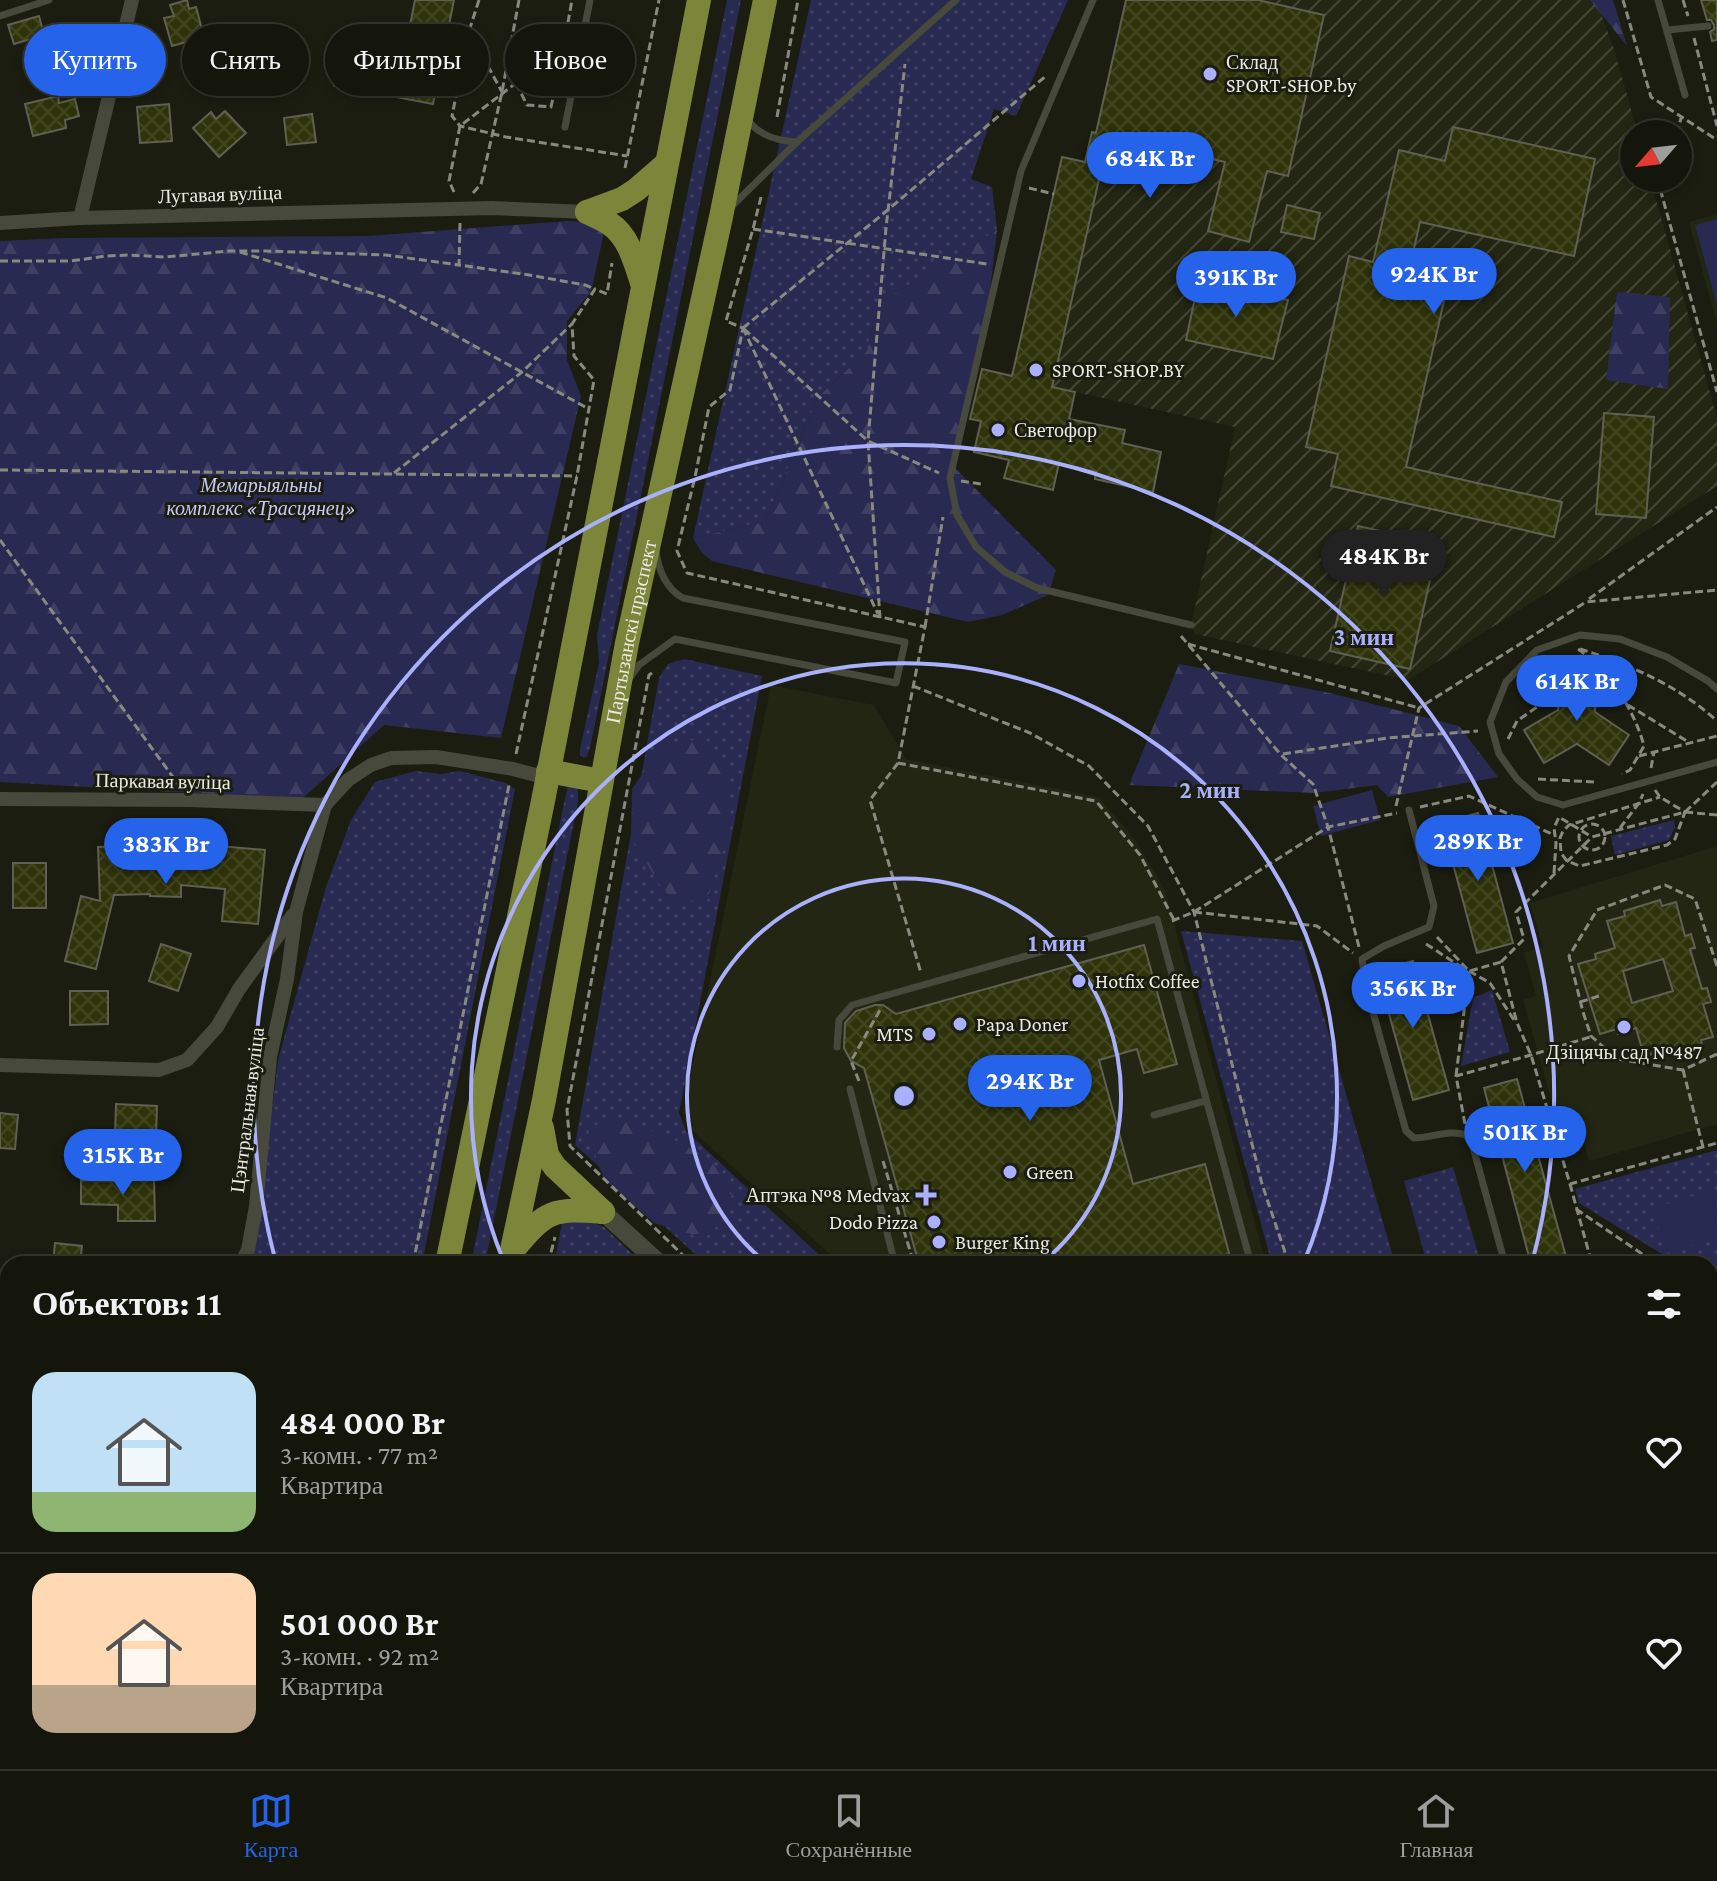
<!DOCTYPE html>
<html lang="ru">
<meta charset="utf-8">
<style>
:root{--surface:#14160c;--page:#21231a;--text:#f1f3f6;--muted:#9d9f9d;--line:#33352d;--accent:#2563eb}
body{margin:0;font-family:"Crimson Pro",serif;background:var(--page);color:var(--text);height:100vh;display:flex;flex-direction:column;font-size:30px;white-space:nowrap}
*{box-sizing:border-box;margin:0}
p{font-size:26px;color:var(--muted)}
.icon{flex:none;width:44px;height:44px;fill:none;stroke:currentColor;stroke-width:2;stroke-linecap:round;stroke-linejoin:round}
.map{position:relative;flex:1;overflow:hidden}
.panel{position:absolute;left:0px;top:1256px;width:1718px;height:514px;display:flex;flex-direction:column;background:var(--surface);border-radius:24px 24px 0 0;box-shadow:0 4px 12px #0003,0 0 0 2px var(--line)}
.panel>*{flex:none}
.top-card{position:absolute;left:24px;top:24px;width:800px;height:72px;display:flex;gap:16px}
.needle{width:52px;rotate:242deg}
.controls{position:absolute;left:1620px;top:120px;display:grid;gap:16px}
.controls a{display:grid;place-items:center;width:72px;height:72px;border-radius:50%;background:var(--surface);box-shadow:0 4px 12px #0003,0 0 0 2px var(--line);font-size:40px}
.price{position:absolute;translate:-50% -68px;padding:0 18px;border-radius:28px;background:var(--accent);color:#fff;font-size:26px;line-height:52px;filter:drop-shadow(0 2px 4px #0008)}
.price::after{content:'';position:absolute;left:50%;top:48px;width:24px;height:18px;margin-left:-12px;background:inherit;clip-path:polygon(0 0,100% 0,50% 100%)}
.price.current{background:#222;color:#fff}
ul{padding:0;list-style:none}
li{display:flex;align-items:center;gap:24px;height:200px;padding:0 32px}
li+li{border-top:2px solid var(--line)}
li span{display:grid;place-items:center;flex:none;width:224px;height:160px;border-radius:24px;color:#555}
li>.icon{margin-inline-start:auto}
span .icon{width:96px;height:96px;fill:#fffc;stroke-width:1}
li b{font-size:34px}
h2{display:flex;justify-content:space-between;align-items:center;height:96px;padding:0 32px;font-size:34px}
.tag{padding:0 28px;border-radius:36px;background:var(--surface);box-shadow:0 4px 12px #0003,0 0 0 2px var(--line);font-size:28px;line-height:72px}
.tag.current{background:var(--accent);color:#fff}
.tabs{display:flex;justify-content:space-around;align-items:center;height:112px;border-top:2px solid var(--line);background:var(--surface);font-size:22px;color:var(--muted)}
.tabs a{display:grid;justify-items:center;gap:4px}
.tabs .current{color:var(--accent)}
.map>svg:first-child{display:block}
.built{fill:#232613}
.industrial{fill:url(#industrial-furrows)}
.green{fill:url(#green-dots)}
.forest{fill:url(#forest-firs)}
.pitch{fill:#292a52}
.building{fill:url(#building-cross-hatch);stroke:#5e6151;stroke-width:2;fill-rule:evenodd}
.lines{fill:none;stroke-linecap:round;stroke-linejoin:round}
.path{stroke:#888a80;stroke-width:3;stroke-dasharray:8 4;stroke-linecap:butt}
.service{stroke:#46493b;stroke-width:7}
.minor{stroke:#46493b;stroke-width:14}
.tertiary{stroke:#46493b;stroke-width:18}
.trunk{stroke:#7c863a;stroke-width:24}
.rail{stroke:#929489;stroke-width:5;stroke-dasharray:10 10;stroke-linecap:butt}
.ring{fill:none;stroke:#aab0fc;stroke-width:4}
.poi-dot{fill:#aab0fc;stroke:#1b1d10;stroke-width:3}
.labels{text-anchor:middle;stroke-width:6;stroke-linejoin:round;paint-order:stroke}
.poi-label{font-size:20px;fill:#e9ebe2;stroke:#1b1d10;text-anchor:start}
.street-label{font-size:20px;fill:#e9ebe2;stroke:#1b1d10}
.park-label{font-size:20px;font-style:italic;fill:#c5caf8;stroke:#1b1d10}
.centre{fill:#aab0fc;stroke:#1b1d10;stroke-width:4}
.ring-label{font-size:24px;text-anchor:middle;font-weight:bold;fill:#aab0fc;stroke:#1b1d10;stroke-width:6;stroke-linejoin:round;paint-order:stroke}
</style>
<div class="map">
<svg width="1717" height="1769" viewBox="0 0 1717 1769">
<defs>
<pattern id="industrial-furrows" width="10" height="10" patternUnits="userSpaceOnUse" patternTransform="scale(2)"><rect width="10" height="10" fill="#232613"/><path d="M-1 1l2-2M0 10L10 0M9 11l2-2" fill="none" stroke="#434635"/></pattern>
<pattern id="green-dots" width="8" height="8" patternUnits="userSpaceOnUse" patternTransform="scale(2)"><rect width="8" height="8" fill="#292a52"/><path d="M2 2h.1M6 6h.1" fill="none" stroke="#3e3f62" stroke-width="1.8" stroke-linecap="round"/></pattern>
<pattern id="forest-firs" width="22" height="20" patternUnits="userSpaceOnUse" patternTransform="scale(2)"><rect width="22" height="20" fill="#292a52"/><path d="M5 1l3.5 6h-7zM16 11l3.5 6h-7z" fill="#3e3f62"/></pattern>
<pattern id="building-cross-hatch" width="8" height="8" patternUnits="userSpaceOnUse" patternTransform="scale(2)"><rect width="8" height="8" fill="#2e3309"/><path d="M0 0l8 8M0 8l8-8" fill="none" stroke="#424721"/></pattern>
</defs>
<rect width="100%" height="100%" fill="#1b1d10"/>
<g class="built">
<path d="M1717,214V324L1689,222Z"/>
<path d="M771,685L874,705L906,759L1099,797L1136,841L1165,890L1266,1264H841L689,1128L683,1112Z"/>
<path d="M1717,846V1124L1589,1161L1583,1140L1564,1144L1523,1000L1536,996L1524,953L1543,947L1530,903Z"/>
</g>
<path class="industrial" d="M1259,0H1596L1614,49L1638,134H1634V178H1650L1717,418V486L1408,680L1195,634L1191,625L1235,427L1052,387L1110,135L1288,176L1324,16Z"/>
<g class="green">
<path d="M727,0H741L590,748L587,756L584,758L580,755V749L599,663L597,635Z"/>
<path d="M811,0H1068L1016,116L994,109L971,179L992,187L997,230L878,304L867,351L818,397L765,522L693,538Z"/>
<path d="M684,659L762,676L679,1113L686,1131L829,1264H706L575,1145L659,678L668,664Z"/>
<path d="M416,771L441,774L460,771L505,783L515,789L422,1264H248L258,1231L278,1060L326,887L351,820L375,782Z"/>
<path d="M574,784L578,789V802L485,1264H471L564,803L568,786Z"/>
<path d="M1674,820L1675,827L1669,840L1615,855L1611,836Z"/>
<path d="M1181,931L1302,941L1395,1264H1272Z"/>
<path d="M1492,990L1510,1052L1461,1066L1473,998Z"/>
<path d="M1717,1150V1275L1710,1277V1264H1678L1579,1203L1575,1189Z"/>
<path d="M1453,1167L1481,1264H1427L1404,1181Z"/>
<path d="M581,1217L604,1227L643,1264H554L563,1218Z"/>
<path d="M8,1447V1762H61L50,1769H0V1448Z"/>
<path d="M455,1762H1217L1219,1769H453Z"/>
</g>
<g class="forest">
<path d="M1590,0H1613L1627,46Z"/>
<path d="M568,221L593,223L604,232L591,292L567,321V360L581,396L501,738L384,725L302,799L0,782V241L65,238L368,236Z"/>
<path d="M997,230L987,316L951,464L1056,570L1048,595L1002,615L968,622L712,561L702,553L693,538L765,522L818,397L867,351L878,304Z"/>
<path d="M1617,292L1670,297L1668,389L1606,380Z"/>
<path d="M1179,664L1330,693L1459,726L1498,777L1388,797L1377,785L1315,793L1129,785Z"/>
<path d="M704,738L731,766L727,834L707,900L675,902L660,885L631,837L632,789L662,745Z"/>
<path d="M608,1116L662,1134L710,1159L732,1194L727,1215L705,1238L654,1223L604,1179L587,1133Z"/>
<path d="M596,1762H712L699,1769H595Z"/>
<path d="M1035,1762H1202L1200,1769H1039Z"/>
</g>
<g class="pitch">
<path d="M1717,219V305L1695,225Z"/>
<path d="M1372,790L1380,820L1321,836L1313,806Z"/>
<path d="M1716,1189L1717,1238L1666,1253L1653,1208Z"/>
</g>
<g class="building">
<path d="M187,0L189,9L196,7L204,37L172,46L164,18L174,16L170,5Z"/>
<path d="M415,0H454L433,104L396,97Z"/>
<path d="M1126,0H1258L1324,15L1288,176L1267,171L1249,242L1208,231L1225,162L1109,135L1052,387L1075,392L1069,419L1125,430L1122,443L1161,452L1153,492L1095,479L1096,472L1059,463L1053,490L1004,478L1009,460L974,452L981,421L970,419L982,369L1012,376L1062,157L1085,162L1092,132L1096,133Z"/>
<path d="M1701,0H1717V40L1712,41L1710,32L1714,29V25L1711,20H1707Z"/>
<path d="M39,16L44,35L14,44L8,25Z"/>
<path d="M365,60L368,83L334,86L332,63Z"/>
<path d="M58,96L59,103L75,99L79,116L65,120L66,128L33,136L25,104Z"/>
<path d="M169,104L172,141L140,143L137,107Z"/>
<path d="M225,111L246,133L219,157L193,128L211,112L216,119Z"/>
<path d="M312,114L316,142L287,145L284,118Z"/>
<path d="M1453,127L1595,159L1574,256L1420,222L1409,270L1449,279L1406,467L1562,502L1554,537L1331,486L1338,454L1306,447L1349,256L1373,262L1399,150L1445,161Z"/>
<path d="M1287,205L1320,213L1314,239L1281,232Z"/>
<path d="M1199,279L1288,300L1273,359L1186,340Z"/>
<path d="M1604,413L1654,417L1646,518L1596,514Z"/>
<path d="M1358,526L1438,544L1410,669L1330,651Z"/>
<path d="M1560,672L1597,674L1595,712L1629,735L1609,765L1577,744L1544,763L1524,730L1558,710Z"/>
<path d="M1478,813L1513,943L1477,953L1442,823Z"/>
<path d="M207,845L265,850L258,924L222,921L225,889L181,885V897L150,896V894L114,895L96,969L65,961L81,896L100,901L98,847L136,846L206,849Z"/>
<rect x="13" y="863" width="33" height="45"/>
<path d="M1660,900L1662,906L1676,902L1685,936L1691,934L1695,948L1690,949L1702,989L1707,988L1711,1002L1703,1004L1713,1037L1701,1040L1702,1045L1661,1057L1660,1052L1644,1056L1636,1028L1618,1034L1617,1029L1600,1034L1578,964L1596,959L1595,954L1615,948L1607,921L1625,916L1624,911ZM1663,959L1673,991L1632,1003L1623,971Z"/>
<path d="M161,944L191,954L178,991L149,981Z"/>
<path d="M1144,945L1177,1064L1144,1073L1137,1049L1099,1060L1133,1184L1205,1164L1232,1264H919L864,1068L851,1061L844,1048L845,1023L856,1011L875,1005H883L896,1014Z"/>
<path d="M1413,961L1449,1090L1413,1100L1377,971Z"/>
<path d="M70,991H108V1024L70,1025Z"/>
<path d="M1517,1079L1568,1264H1531L1484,1088Z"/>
<path d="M116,1104L157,1106L156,1138L115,1137Z"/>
<path d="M0,1113L18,1115L15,1149L0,1148Z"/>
<path d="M118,1178H154L155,1221H118V1205L81,1204V1180L118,1181Z"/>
<path d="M55,1243L82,1246L80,1264H53Z"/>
</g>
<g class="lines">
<g class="path">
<path d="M479,0L469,31L502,92"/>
<path d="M1623,0L1651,97L1717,140"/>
<path d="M1683,0L1688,16"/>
<path d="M469,31L452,116L460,126L506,137L627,156"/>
<path d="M1694,38L1717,126"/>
<path d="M516,83L527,105L551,107L561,61"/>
<path d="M777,117L798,0"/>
<path d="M1677,134L1681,118"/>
<path d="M625,168L659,0"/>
<path d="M1665,178L1661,192L1717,392"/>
<path d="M1029,188L1054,194"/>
<path d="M454,192L449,181L460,126L516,83L561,61L572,0"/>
<path d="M473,193L481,184L502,92L519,0"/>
<path d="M761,197L753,229L726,321L743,328L730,390L709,407L695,477L677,551L687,573L925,627L898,763L1096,801L1140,855L1174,920"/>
<path d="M460,223L459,265L529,275L585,285L595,289"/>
<path d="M753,229L987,264"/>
<path d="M240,252L387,298L589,409"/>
<path d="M0,261H71L106,256L128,255L165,257L229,251H266L386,255L459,265"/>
<path d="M743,328L889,209L1047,75"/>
<path d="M743,328L878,614"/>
<path d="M744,329L868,441L939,473"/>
<path d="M0,470L577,476"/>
<path d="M394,473L522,372L572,324"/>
<path d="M961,481L981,484"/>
<path d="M0,540L178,784"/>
<path d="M1589,599L1717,507"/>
<path d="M880,618L868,441L886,228L905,64"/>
<path d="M925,627L943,517"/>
<path d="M1181,636L1281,755L1313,784L1328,827L1359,947"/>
<path d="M1188,644L1419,708"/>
<path d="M1578,649C1609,671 1634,709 1644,746L1630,770L1622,774"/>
<path d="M1580,649C1629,664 1679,686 1717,721"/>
<path d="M652,673L649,675L567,1110L570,1146L692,1264"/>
<path d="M913,686L1030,733L1089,766L1148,826L1194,912L1262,1184L1289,1264"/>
<path d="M1628,705L1690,743"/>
<path d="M1508,739L1517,721L1544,702L1545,677L1556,657"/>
<path d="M516,754L577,476L594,380L574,356L572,324L595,289L607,294L612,263"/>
<path d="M1283,754L1387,738L1478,731"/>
<path d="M1639,756L1717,736"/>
<path d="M898,763L870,800L921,973"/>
<path d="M1651,768L1654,752"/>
<path d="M1538,779L1595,782"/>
<path d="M1655,790L1660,797L1685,812L1675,839L1667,845L1580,866L1567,861L1561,853L1560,838L1563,831L1569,825L1660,797"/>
<path d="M1396,806L1419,708L1586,602L1717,590"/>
<path d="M1420,807L1469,796L1554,835"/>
<path d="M1685,812L1717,782"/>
<path d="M1717,815L1685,812L1592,837L1516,912L1524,939L1501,962L1517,1023L1531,1055L1570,1184L1717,1143"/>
<circle cx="1592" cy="837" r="13"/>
<path d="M1620,828L1639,803L1643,794"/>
<path d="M1554,873L1556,843L1554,828L1559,817L1592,837"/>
<path d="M1194,912L1317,926L1353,953"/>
<path d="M1172,921L1194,912L1328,827L1397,813"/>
<path d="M1437,937L1469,971L1456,1076"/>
<path d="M1426,944L1463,968"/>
<path d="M1717,966L1695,899L1665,885L1597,910L1569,956L1583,1012L1591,1036L1617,1059L1683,1070L1717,1054"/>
<path d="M1469,971L1490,983L1514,1020"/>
<path d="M1470,971L1501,962"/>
<path d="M1580,1002L1599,996"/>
<path d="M1683,1070L1703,1147"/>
<path d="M859,1081L851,1061L880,1010"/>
<path d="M1465,1124L1456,1076L1531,1055L1590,1037"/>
<path d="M883,1161L914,1264"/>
<path d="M1570,1184L1592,1264"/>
<path d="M1576,1209L1657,1264"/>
<path d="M413,1264L509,785"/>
<path d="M548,1264L555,1237"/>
<path d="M1710,1418L1717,1416"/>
<path d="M1710,1533L1717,1531"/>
<path d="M1710,1746L1717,1744"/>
<path d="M242,1769L246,1762"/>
<path d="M436,1769L437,1762"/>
<path d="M686,1769L693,1762"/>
<path d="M714,1769L733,1762"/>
<path d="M1265,1769L1269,1762"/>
<path d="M1267,1769L1295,1762"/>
<path d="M1667,1769L1678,1762"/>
</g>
<g class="service">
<path d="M1093,0L1021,171L950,478L957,515L976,547L1005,572L1037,588L1191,625"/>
<path d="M1658,0L1685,95"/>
<path d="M0,16L49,0"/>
<path d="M1667,30L1708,26"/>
<path d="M747,119C759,136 777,141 797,142"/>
<path d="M565,127L590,0"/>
<path d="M731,207L797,142L956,0"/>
<path d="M629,679L639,665L675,639L896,683L905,642L683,598C666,589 658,569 656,551"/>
<path d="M1717,689L1708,681L1667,657L1620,639L1580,635L1537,650L1506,682L1490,722L1499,754L1517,779L1537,797L1563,805L1717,762"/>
<path d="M1409,810L1434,906L1429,927L1384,946L1362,959L1366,987L1406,1131L1414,1138C1432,1138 1449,1129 1466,1135L1473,1147L1505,1264"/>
<path d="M837,1047L839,1020L852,1005L1157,919L1251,1264"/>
<path d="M850,1089L895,1264"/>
<path d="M1154,1115L1205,1101"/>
<path d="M1710,1291L1717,1290"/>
<path d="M309,1762L322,1769"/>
<path d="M66,1769L76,1762"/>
<path d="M130,1769L140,1762"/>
<path d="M209,1769L227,1762"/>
</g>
<g class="minor">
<path d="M80,218L132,0"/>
<path d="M0,223L80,218L492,208L587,212"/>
<path d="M0,799L189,800L325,805"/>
<path d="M0,1065L159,1070L187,1060L217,1027L239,989L293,915"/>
<path d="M241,1264L248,1250L256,1206L270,1057L287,979L296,912L325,805L348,780L371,765L391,758L436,757L513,769L547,778"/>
<path d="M0,1335H8"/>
</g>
<g class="tertiary">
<path d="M603,1212L660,1264"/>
<path d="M1710,1477L1717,1475"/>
</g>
<g class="trunk">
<path d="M587,212C595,216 603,219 610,224C629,236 636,265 643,286"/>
<path d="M587,212L622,199L636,190L666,164"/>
<path d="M548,771L601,781"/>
<path d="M542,1128L547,1155L555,1167L603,1212"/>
<path d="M513,1250C546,1210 553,1208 603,1212"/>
<path d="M447,1264L543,801L699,0"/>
<path id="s1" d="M509,1264L544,1100L627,643L721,217L765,0"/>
<path d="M349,1769L350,1762"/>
<path d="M407,1769L408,1762"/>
</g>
<g class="rail">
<path d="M1710,1668L1717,1666"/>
<path d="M1710,1698L1717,1696"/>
<path d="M1710,1713L1717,1710"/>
<path d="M1340,1769L1366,1762"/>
<path d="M1550,1769L1560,1762"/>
<path d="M1606,1769L1617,1762"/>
<path d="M1631,1769L1642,1762"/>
</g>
</g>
<g class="ring">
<path d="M766 1263A217 217 0 1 1 1042 1263"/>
<path d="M504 1262A433 433 0 1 1 1304 1262"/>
<path d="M275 1259A650 650 0 1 1 1533 1259"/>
</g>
<g class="poi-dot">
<circle cx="1210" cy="74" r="8"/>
<circle cx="1036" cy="370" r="8"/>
<circle cx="998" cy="430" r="8"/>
<circle cx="1079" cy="981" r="8"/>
<circle cx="960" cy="1024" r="8"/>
<circle cx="1624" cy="1027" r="8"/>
<circle cx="929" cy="1034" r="8"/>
<circle cx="1010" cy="1172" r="8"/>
<path d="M922 1183h8v8h8v8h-8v8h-8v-8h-8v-8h8z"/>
<circle cx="934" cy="1222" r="8"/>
<circle cx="939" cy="1242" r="8"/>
</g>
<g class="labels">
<g class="poi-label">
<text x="1226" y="69">Склад<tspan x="1226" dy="23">SPORT-SHOP.by</tspan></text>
<text x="1052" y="377">SPORT-SHOP.BY</text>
<text x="1014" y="437">Светофор</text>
<text x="1095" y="988">Hotfix Coffee</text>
<text x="976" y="1031">Papa Doner</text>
<text x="913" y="1041" text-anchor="end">MTS</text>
<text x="1624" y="1059" text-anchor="middle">Дзіцячы сад №487</text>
<text x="1026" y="1179">Green</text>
<text x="910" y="1202" text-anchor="end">Аптэка №8 Medvax</text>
<text x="918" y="1229" text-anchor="end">Dodo Pizza</text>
<text x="955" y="1249">Burger King</text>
</g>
<g class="street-label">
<text transform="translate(220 194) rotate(-2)" y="7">Лугавая вуліца</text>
<text dy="7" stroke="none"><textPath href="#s1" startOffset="644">Партызанскі праспект</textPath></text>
<text transform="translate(163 781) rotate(1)" y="7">Паркавая вуліца</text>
<text transform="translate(247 1110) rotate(-83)" y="7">Цэнтральная вуліца</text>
</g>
<g class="park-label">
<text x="261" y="492">Мемарыяльны<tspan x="261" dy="23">комплекс «Трасцянец»</tspan></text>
</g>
</g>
<circle cx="904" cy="1096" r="12" class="centre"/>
<g class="ring-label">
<text x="1364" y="645">3 мин</text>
<text x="1210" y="798">2 мин</text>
<text x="1057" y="951">1 мин</text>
</g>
</svg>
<div class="controls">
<a><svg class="needle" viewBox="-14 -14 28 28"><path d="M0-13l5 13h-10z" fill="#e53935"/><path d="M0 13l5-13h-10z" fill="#9d9f9d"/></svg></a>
</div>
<b class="price" style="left:1150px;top:200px">684K Br</b>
<b class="price" style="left:1434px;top:316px">924K Br</b>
<b class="price" style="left:1236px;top:319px">391K Br</b>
<b class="price current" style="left:1384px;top:598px">484K Br</b>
<b class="price" style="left:1577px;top:723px">614K Br</b>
<b class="price" style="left:1478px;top:883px">289K Br</b>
<b class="price" style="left:166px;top:886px">383K Br</b>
<b class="price" style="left:1413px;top:1030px">356K Br</b>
<b class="price" style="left:1030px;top:1123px">294K Br</b>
<b class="price" style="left:1525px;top:1174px">501K Br</b>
<b class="price" style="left:123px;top:1197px">315K Br</b>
<div class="top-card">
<a class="tag current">Купить</a>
<a class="tag">Снять</a>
<a class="tag">Фильтры</a>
<a class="tag">Новое</a>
</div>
<section class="panel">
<h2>Объектов: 11<svg class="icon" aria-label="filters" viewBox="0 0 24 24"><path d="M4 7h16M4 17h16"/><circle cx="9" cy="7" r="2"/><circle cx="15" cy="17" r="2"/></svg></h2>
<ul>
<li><span style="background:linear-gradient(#bfe0f5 75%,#8fb573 0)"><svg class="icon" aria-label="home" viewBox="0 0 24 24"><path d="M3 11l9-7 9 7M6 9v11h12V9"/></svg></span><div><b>484 000 Br</b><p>3-комн. · 77 m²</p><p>Квартира</p></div><svg class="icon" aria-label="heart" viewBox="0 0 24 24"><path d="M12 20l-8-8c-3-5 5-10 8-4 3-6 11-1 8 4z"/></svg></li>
<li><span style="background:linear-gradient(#ffd9b3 70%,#b9a48a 0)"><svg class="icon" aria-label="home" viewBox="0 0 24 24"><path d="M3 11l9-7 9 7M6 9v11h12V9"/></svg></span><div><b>501 000 Br</b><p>3-комн. · 92 m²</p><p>Квартира</p></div><svg class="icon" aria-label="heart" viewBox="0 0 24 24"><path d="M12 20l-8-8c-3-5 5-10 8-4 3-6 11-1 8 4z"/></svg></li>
</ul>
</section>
</div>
<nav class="tabs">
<a class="current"><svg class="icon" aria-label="map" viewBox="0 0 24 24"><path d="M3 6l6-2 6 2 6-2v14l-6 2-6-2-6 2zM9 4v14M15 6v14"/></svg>Карта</a>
<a><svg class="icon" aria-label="saved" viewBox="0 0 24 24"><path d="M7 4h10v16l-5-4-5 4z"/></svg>Сохранённые</a>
<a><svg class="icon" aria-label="home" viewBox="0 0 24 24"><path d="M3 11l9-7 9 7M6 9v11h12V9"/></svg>Главная</a>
</nav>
